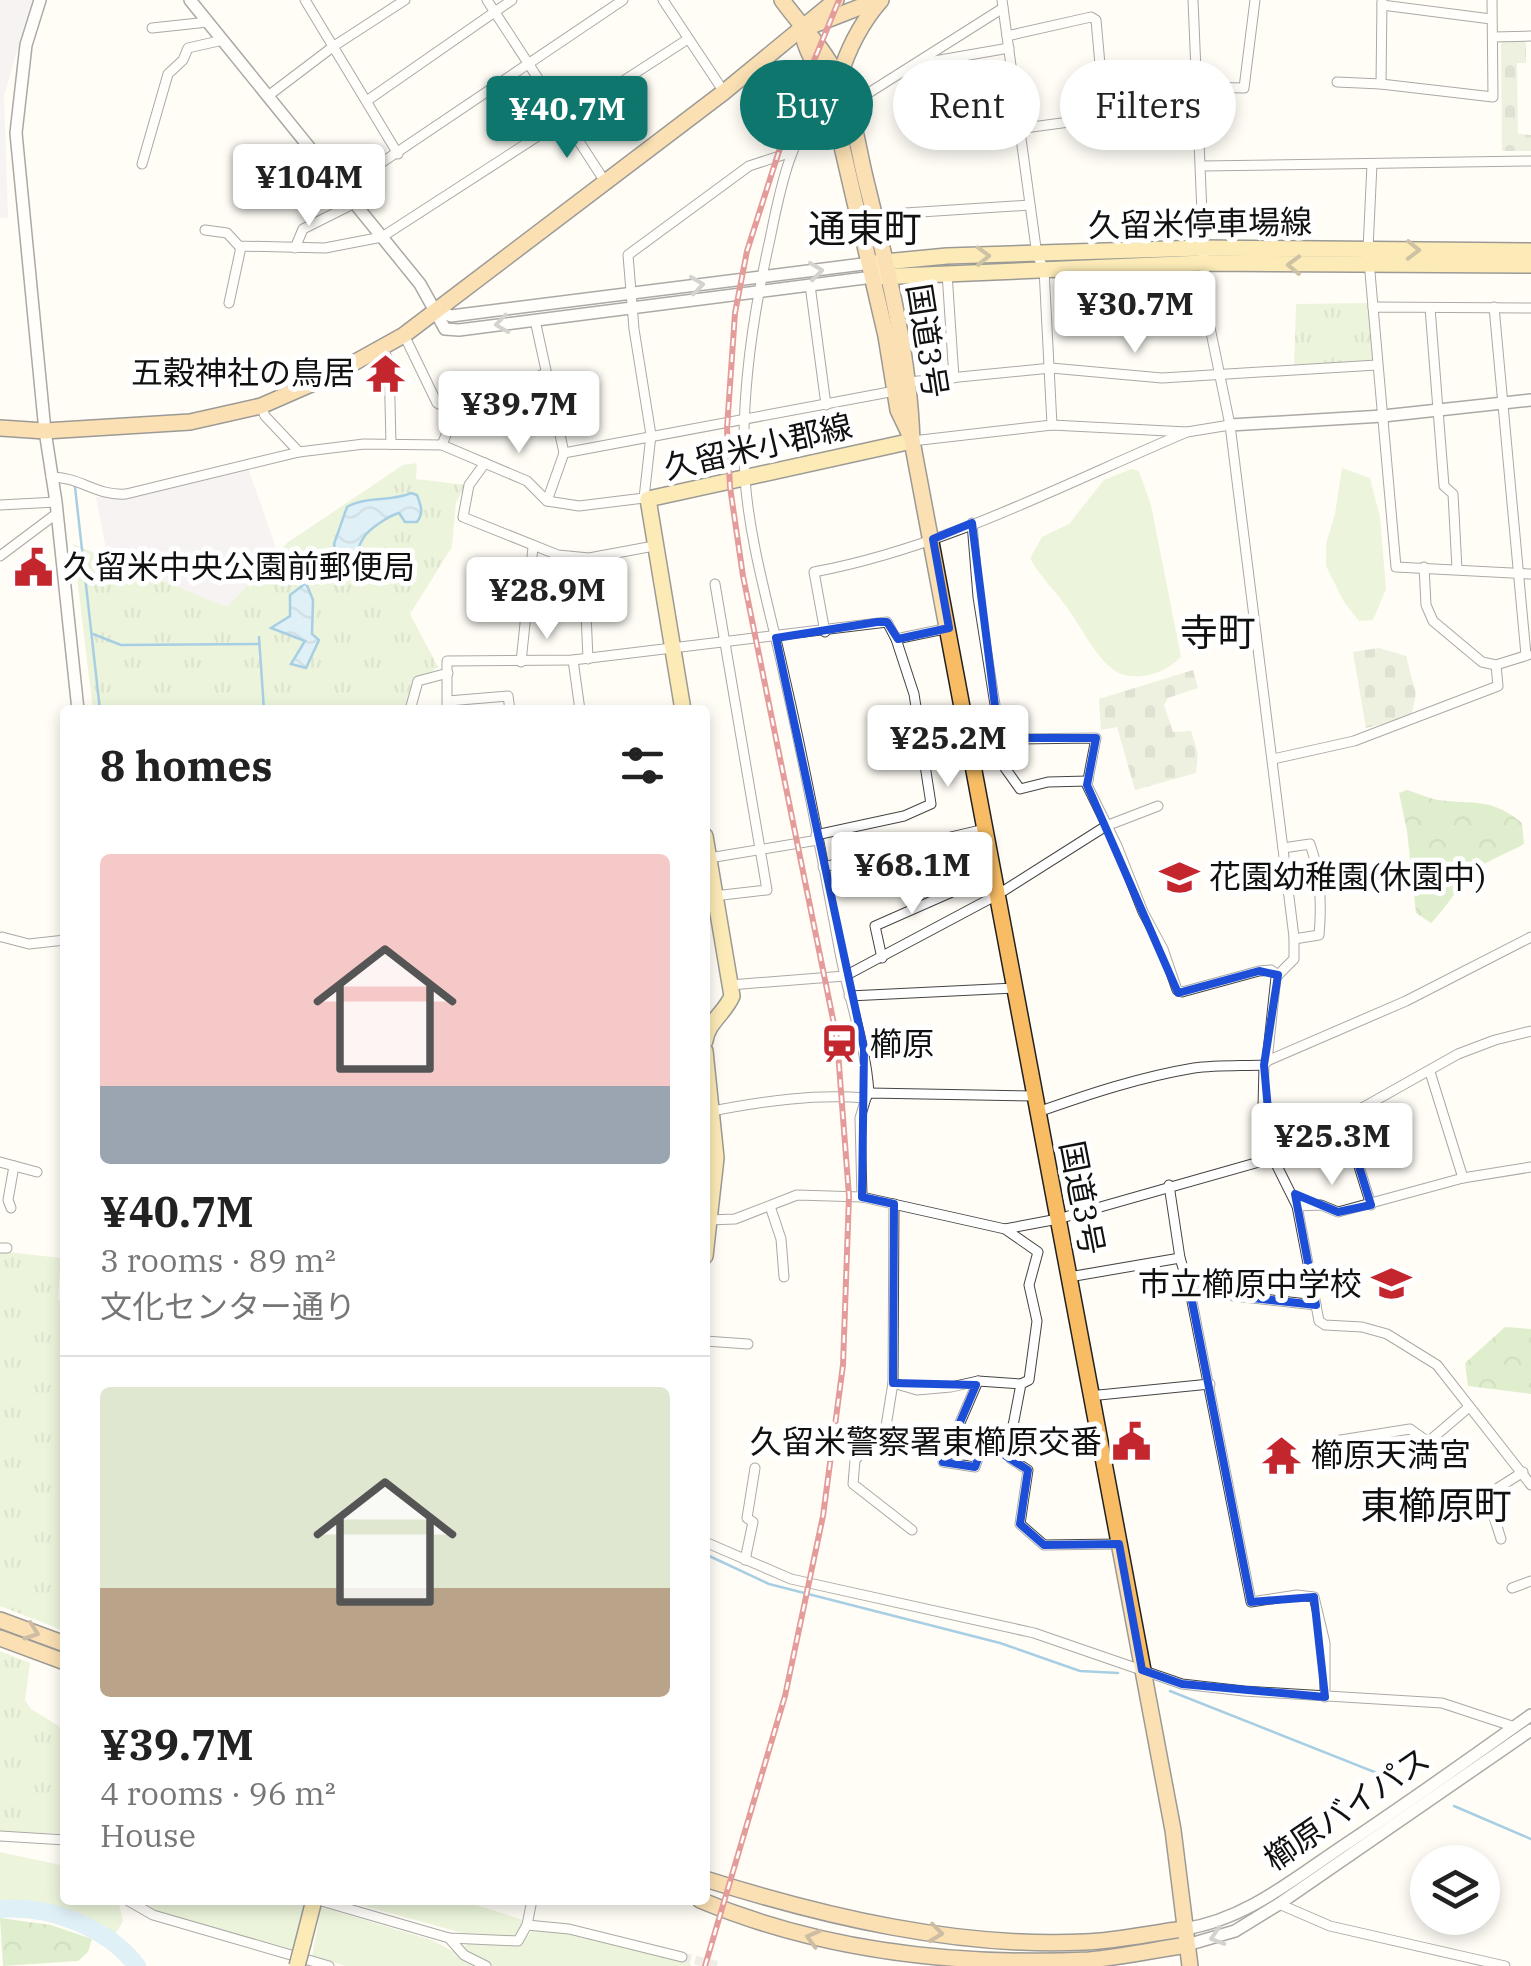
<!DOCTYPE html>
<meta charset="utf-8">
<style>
:root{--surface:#fff;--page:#f6f6f6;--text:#222;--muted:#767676;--line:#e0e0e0;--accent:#0f766e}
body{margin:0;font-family:"IBM Plex Serif","Noto Sans JP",serif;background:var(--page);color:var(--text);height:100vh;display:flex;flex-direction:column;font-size:38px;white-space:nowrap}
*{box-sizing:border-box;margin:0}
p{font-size:32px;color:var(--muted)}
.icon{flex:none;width:55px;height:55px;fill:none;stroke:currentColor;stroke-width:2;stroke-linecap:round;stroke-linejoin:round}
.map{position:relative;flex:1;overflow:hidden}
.drawer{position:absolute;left:60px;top:705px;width:650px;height:1200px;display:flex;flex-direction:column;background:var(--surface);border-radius:10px;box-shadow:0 5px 15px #0003}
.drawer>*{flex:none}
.top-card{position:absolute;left:740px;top:60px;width:640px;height:90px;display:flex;gap:20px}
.controls{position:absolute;left:1410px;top:1845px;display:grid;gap:20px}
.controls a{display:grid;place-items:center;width:90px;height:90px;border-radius:50%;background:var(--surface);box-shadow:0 5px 15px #0003;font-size:50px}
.price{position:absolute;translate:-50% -85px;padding:0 22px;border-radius:10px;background:#fff;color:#222;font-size:32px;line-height:65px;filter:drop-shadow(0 2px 5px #0008)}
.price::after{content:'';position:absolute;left:50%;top:60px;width:30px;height:22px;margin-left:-15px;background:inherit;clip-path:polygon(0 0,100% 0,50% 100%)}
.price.current{background:var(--accent);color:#fff}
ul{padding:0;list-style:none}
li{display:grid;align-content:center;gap:20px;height:530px;padding:0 40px}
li+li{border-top:2px solid var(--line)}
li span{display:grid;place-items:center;height:310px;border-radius:10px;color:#555}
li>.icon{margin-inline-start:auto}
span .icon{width:180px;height:180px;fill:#fffc;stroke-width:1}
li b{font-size:42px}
h2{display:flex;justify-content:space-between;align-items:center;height:120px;padding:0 40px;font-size:42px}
.chip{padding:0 35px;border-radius:45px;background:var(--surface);box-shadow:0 5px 15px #0003;font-size:35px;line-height:90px}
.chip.current{background:var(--accent);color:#fff}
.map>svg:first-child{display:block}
.industrial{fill:#eee6ef}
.grass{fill:#d5ebbd}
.forest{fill:url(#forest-crowns)}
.cemetery{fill:url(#cemetery-stones)}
.park{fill:url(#park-tufts)}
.water{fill:url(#water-waves);stroke:#3f96cf;stroke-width:2.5}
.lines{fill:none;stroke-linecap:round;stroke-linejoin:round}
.stream{stroke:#3f96cf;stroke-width:2.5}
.river{stroke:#b9e0f7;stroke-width:18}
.minor-tunnel{stroke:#dbdad3;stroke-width:9;stroke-dasharray:9 4.5;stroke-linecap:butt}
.minor-casing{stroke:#444;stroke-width:11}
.tertiary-casing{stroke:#444;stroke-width:14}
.primary-casing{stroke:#222;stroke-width:18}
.trunk-casing{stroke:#222;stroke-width:18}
.minor{stroke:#fff;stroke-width:9}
.tertiary{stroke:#fff;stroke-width:11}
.primary{stroke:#f9d66b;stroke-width:15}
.trunk{stroke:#f7bc64;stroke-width:15}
.rail-casing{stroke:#c4262e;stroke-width:6}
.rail{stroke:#fff;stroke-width:2.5;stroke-dasharray:8;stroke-linecap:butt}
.primary-bridge-casing{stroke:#222;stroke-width:18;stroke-linecap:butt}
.primary-bridge{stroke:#f9d66b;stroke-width:15}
.oneway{stroke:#917d42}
.oneway2{stroke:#a0a0a0}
.oneway3{stroke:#906f3f}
.marked{fill:none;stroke:#1d4ed8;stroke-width:8;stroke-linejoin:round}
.labels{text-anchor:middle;stroke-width:10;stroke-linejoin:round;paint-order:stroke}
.street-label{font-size:32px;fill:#111;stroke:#fff}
.poi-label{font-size:32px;fill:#111;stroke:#fff;text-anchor:start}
.quarter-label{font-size:38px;fill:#111;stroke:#fff}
</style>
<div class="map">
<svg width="1531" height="1966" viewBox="0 0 1531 1966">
<defs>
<pattern id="forest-crowns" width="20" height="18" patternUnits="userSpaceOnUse" patternTransform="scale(2.5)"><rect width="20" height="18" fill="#b9dc9c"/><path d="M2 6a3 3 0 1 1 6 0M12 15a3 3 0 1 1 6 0" fill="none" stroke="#9ebc85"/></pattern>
<pattern id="cemetery-stones" width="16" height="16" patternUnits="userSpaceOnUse" patternTransform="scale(2.5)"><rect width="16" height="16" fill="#d9e3c4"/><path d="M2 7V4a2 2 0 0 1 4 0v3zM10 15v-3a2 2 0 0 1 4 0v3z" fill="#b9c2a7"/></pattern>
<pattern id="park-tufts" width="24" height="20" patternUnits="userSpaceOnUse" patternTransform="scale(2.5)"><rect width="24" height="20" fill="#d5ebbd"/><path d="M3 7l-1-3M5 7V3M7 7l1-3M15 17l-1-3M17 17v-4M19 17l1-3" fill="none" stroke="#b6c8a1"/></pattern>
<pattern id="water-waves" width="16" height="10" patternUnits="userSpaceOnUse" patternTransform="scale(2.5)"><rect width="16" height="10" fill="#b9e0f7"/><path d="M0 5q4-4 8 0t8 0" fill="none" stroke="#9ebfd3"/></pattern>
</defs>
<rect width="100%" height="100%" fill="#fffdf5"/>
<g class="industrial">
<path d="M0,0H32L4,96L8,218H0Z"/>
<path d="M248,468L286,576L249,608L152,620L110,570L96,497L122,496Z"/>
</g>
<g class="grass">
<path d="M1342,468L1370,478L1380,517L1386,589L1373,620L1359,621L1344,602L1326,566V544L1335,514Z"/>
<path d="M1131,469L1139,471L1151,505L1181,657C1164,675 1130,685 1110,667C1093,652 1081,627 1068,609C1056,591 1040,577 1030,558L1042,537L1069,524L1104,480Z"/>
<path d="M0,1852L65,1866V1900H118L123,1921L116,1933L66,1910L0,1903Z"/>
<path d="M139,1900H298L307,1903L293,1950L154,1911Z"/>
<path d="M343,1900H460L523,1920L516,1938L466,1934Z"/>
<path d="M321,1907L432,1940L480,1966H345L312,1956Z"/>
<path d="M533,1929L578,1933L689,1962L691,1966H493L462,1949L467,1944L520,1946Z"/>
</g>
<g class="forest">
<path d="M1407,790C1417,793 1428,798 1438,800C1475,805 1491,797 1522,823L1524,844C1505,855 1482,861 1467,878C1454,893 1445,909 1431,923L1416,913L1407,831L1399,793Z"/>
<path d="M1505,1327L1531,1329V1394L1468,1386L1465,1363Z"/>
<path d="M0,1918L51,1925L92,1939L88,1952L78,1961L3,1966Z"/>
</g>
<g class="cemetery">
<path d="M1501,42H1526V63H1517L1518,134L1531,135V151H1502Z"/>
<path d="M1379,648L1406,656L1416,694L1411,717L1366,728L1353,652Z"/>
<path d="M1193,670L1198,688L1168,698L1164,705L1173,732L1191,731L1198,754L1196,773L1135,790L1117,727L1101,730L1099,699Z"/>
</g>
<g class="park">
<path d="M1370,303L1374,362L1294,368L1296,304Z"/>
<path d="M417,463L416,479L466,485L456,502L452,547L410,614L438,667L418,681L409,710H93L73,544L227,607L287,543L403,465Z"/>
<path d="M0,1251L61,1258L58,1300L65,1301V1631L0,1606Z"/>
<path d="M0,1651L30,1663L25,1700L31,1709L65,1730V1834L12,1832L0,1843Z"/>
</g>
<g class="water">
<path d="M411,493L417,495C421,506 424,512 417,522H405L399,513C390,515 369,529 364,537C358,546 359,551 349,557L336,553L334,544L347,507C365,496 392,502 411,493Z"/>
<path d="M306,583L313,600L312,634L319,640L306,668L291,664L305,641L271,628L290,616V595Z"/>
</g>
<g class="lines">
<g class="stream">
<path d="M75,487L100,710"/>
<path d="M93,634L121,645L259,644"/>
<path d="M259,637L264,710"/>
<path d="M705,1554L769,1584L1000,1643L1080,1671L1118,1673"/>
<path d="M1170,1691L1397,1781"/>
<path d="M1454,1806L1531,1839"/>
</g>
<path class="river" d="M0,1909C49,1905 107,1927 137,1966"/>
<path class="minor-tunnel" d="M682,1957L720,1966"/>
<defs>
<g id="minor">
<path d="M305,0L398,154"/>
<path d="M487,0L604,180"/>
<path d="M663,0L724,92"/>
<path d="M1002,0L1037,255L1044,269L1052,425"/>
<path d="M1193,0L1206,308L1230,425L1294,937V959L1276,977L1267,1061L1264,1065L1263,1107L1273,1158L1297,1206L1319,1321L1325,1325L1362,1327L1387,1334L1437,1365L1531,1485"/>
<path d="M1382,5L1491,19"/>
<path d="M152,28L208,22"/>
<path d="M1007,36L1091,17L1096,20L1105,120"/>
<path d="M1493,37L1531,36"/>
<path d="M923,63L1009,48"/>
<path d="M1337,82L1381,84L1493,97L1492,0"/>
<path d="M1381,84L1382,1"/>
<path d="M1199,87L1244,88L1255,0"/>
<path d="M830,95C791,129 780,189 770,239C753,314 740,401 745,479C750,546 771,613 785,679C806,770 823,861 840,953C849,1000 866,1045 869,1093"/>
<path d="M268,96L334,46L405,0"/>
<path d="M368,100L512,0"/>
<path d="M848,106L1003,8"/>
<path d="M1017,129L1084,120L1200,118"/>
<path d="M142,164L168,74L183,60L188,48L223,40"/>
<path d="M1372,164L1368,249L1373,307"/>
<path d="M1203,166L1531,161"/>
<path d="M344,188L623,0"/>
<path d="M874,215L1030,205"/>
<path d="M205,230L227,233L239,246L325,248L382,237L688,39"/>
<path d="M295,248L303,229L355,203"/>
<path d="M947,273L954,378"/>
<path d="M810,285L826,405"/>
<path d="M229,303L241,247"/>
<path d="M1494,307L1526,655"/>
<path d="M1430,308L1444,486L1453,494L1457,569"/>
<path d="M1531,308L1373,307L1396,567L1531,574"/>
<path d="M535,320L564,453"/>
<path d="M404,335L437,403L455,412"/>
<path d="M382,348L389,361L391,444"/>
<path d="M908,382L1051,368L1162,378L1377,365"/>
<path d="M261,406L265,416L299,452"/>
<path d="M912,441L1052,425L1187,432L1230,425"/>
<path d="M442,445L455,412L546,373"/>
<path d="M485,463L469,485L463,517L558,555L589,558L654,546"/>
<path d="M51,477C81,477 95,496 126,494L299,452L364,444L442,445L527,481L547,501L579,506L644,498L651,435L634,329L628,255L749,166L792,152"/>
<path d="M547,501L564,453L895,391"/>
<path d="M0,505L56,502"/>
<path d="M972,523L978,597L1005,768L1020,789L1048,782L1088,781"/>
<path d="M0,556L56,514"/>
<path d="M1424,567L1426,605L1433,621L1482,662L1496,665L1528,655"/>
<path d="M825,632L814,572C944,548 1066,483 1187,432"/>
<path d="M588,659L585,590L608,587L602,556"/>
<path d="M573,660L580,710"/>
<path d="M521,662L533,547"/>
<path d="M448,701L508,696L510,710"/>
<path d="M410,710L418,681L448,673"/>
<path d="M447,710V661L573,660L887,622L896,639L949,628"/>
<path d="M970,744L1011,739L1096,738L1087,785L1117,846L1143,912L1163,949L1177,990L1182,992L1259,971L1271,970L1278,975"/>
<path d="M1273,759L1354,741L1498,686L1496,665"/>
<path d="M816,835L904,816L931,804L914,694L896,639"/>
<path d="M1283,848L1310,844C1321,875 1322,904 1319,935L1294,939"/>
<path d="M709,858L818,840"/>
<path d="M823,867L985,829"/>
<path d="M705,897L767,890L715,584"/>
<path d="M2,937L29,944L65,940"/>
<path d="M882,958L875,926L993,874"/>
<path d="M730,985L845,976L997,895L1106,826L1158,806"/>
<path d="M849,996L1015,988"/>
<path d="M1267,1061L1406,1001L1531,937"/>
<path d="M1430,1072L1463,1178"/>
<path d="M712,1111C764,1101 813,1094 866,1098L869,1093L1035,1096"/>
<path d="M1038,1112C1089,1094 1140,1077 1194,1068C1217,1065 1241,1066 1264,1065"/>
<path d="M1344,1118L1371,1205"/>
<path d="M0,1162L37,1172"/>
<path d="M1169,1185L1180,1258L1190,1291L1251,1602L1297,1595L1314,1597L1325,1643V1697"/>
<path d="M862,1197L860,1118L866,1098"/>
<path d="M894,1204L893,1383L886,1426L855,1460L853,1484L912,1530"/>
<path d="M770,1206L781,1239L784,1277"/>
<path d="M1297,1206L1321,1205L1338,1212L1463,1178L1531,1167"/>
<path d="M11,1208L8,1200L14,1166"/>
<path d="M709,1220L735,1219L797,1195L862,1197L1005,1229L1038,1252L1029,1285L1037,1321L1029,1380L1021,1384L1011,1436"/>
<path d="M1005,1229L1058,1219L1273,1158L1458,1054L1495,1040L1531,1031"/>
<path d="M0,1248H7"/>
<path d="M1069,1277L1180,1258"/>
<path d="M1190,1291L1316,1305"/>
<path d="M705,1341L748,1344"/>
<path d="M978,1381L943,1462L975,1467L988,1430L1011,1436L1014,1445L1011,1459L1028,1470L1020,1524L1044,1545L1119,1544"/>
<path d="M893,1383L917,1390L951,1387L978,1381L1021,1384"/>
<path d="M1089,1396L1210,1384"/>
<path d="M1322,1443L1410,1429L1428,1442L1469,1407"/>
<path d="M1501,1539L1487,1495L1523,1472"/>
<path d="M705,1542L791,1579L1034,1633L1182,1684L1244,1691L1442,1703L1515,1727"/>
<path d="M745,1560L753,1522L747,1518L755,1468"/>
<path d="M1512,1588L1531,1581"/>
<path d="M0,1836L65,1840"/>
<path d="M127,1900L153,1915L329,1966"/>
<path d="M318,1900L449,1938L518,1941L527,1925L532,1900"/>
<path d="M1279,1904L1330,1926L1505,1966"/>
<path d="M527,1925L569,1929L682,1957"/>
<path d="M449,1938L464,1955L486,1966"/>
</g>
<g id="tertiary">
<path d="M40,0L26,45L16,133L45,431L56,502L78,710"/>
<path d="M190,0L420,284L445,329L459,330L873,277"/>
<path d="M435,309L451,316L871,263"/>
<path d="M1230,425L1383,416L1531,400"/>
<path d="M1184,1929C1244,1920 1291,1881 1340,1848C1405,1805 1468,1760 1531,1715"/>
<path d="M1187,1945L1235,1931L1279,1904L1531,1730"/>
</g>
<g id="primary">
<path d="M874,263L947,256L1202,248L1531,251"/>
<path d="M875,277L1203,263L1531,265"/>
<path d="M683,710L648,499L912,441"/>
<path d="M705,836L732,996C725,1013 707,1023 705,1041"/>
<path d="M705,1051L716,1158L705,1256"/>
<path d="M303,1943L314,1900"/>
</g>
<g id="trunk">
<path d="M782,0C800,25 822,46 836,74C852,104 857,143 865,177C886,263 909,351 912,441L1173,1830L1190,1966"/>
<path d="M811,26L878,0"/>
<path d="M802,29C805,54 821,71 830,95L886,336L898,410L909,433"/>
<path d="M839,78C848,48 860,24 881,0"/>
<path d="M0,428L45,431L190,422L261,406L332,375L404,335L724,92L836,0"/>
<path d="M0,1620L65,1644"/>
<path d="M0,1638L65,1662"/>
<path d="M705,1879C826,1917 957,1948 1085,1942C1118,1941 1151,1933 1184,1929"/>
<path d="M700,1900C822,1951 957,1966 1089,1960C1121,1957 1154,1950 1187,1945"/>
</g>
</defs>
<use href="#minor" class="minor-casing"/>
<use href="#tertiary" class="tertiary-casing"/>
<use href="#primary" class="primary-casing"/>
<use href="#trunk" class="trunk-casing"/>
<use href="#minor" class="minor"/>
<use href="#tertiary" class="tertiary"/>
<use href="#primary" class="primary"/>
<use href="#trunk" class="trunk"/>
<defs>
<path id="rail" d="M705,1966L785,1696L823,1516L843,1365L849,1196L837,1039L743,576L730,487L727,428L735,313L747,251L787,126L839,0"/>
</defs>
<use href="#rail" class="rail-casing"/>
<use href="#rail" class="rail"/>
<defs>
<path id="primary-bridge" d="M297,1966L303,1943"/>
</defs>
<use href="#primary-bridge" class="primary-bridge-casing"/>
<use href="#primary-bridge" class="primary-bridge"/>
</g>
<defs><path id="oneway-chevron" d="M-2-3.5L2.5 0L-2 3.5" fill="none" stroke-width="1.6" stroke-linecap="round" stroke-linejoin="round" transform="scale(2.5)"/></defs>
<g class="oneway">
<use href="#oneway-chevron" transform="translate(1413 250) rotate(1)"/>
<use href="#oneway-chevron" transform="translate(983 256) rotate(-1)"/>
<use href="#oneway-chevron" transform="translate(1294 265) rotate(-179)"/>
</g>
<g class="oneway2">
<use href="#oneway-chevron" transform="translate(816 271) rotate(-7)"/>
<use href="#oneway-chevron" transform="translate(697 285) rotate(-7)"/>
<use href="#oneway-chevron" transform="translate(502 324) rotate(172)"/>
<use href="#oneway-chevron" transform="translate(1217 1937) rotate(163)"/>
</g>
<g class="oneway3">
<use href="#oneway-chevron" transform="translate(32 1632) rotate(20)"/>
<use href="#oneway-chevron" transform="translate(936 1933) rotate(7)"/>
<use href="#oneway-chevron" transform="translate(813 1938) rotate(-165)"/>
</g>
<path d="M0 0H1531V1966H0ZM972,523L999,738H1096L1087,785L1178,993L1259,971L1278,975L1264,1065L1272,1155L1344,1118L1371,1205L1338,1212L1295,1194L1316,1305L1190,1291L1251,1602L1314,1597L1325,1697L1182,1684L1142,1670L1119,1544L1044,1545L1020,1524L1028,1470L984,1442L975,1467L943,1462L976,1385L893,1383L894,1204L862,1197L864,1049L776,638L877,622H887L898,639L949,628L933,539Z" fill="#fffdf5" fill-opacity=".55" fill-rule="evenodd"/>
<path class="marked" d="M972,523L999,738H1096L1087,785L1178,993L1259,971L1278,975L1264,1065L1272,1155L1344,1118L1371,1205L1338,1212L1295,1194L1316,1305L1190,1291L1251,1602L1314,1597L1325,1697L1182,1684L1142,1670L1119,1544L1044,1545L1020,1524L1028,1470L984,1442L975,1467L943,1462L976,1385L893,1383L894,1204L862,1197L864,1049L776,638L877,622H887L898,639L949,628L933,539Z"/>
<defs>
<symbol id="temple-bare" viewBox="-9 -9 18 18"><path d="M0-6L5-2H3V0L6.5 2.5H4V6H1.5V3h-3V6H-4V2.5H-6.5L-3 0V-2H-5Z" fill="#c4262e" stroke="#fff" stroke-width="2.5" paint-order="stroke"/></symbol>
<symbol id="civic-bare" viewBox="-9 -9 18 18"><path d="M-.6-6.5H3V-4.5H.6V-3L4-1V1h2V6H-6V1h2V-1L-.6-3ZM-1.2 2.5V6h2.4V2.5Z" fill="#c4262e" stroke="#fff" stroke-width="2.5" paint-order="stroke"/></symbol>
<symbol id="school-bare" viewBox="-9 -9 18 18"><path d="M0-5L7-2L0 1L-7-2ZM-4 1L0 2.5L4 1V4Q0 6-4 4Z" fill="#c4262e" stroke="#fff" stroke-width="2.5" paint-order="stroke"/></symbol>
<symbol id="station-bare" viewBox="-9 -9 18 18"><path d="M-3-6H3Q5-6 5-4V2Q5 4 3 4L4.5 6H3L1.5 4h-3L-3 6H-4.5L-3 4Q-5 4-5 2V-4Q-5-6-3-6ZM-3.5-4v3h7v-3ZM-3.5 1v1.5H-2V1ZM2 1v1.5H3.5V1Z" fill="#c4262e" stroke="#fff" stroke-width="2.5" paint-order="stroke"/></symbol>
</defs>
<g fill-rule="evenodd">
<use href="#temple-bare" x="358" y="346" width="55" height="55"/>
<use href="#civic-bare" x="6" y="540" width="55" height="55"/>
<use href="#school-bare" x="1152" y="850" width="55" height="55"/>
<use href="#station-bare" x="812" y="1016" width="55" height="55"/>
<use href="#school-bare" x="1364" y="1256" width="55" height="55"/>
<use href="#civic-bare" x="1104" y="1414" width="55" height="55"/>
<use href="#temple-bare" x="1254" y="1428" width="55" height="55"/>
</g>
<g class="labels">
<g class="street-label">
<text transform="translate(1200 224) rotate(-1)" y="11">久留米停車場線</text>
<text transform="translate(927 341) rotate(81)" y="11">国道3号</text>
<text transform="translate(758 447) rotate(-13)" y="11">久留米小郡線</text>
<text transform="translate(1082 1198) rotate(79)" y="11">国道3号</text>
<text transform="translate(1347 1809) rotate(-34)" y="11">櫛原バイパス</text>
</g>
<g class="poi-label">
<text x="355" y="384" text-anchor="end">五穀神社の鳥居</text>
<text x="63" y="578">久留米中央公園前郵便局</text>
<text x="1209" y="888">花園幼稚園(休園中)</text>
<text x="870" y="1055">櫛原</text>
<text x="1362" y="1295" text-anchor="end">市立櫛原中学校</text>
<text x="1102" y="1453" text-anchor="end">久留米警察署東櫛原交番</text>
<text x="1311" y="1466">櫛原天満宮</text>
</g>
<g class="quarter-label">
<text x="865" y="242">通東町</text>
<text x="1218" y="646">寺町</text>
<text x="1436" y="1519">東櫛原町</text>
</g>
</g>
</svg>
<div class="controls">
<a><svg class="icon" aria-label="layers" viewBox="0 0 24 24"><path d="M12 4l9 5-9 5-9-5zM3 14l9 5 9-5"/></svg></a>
</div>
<b class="price current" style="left:567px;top:161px">¥40.7M</b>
<b class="price" style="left:309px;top:229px">¥104M</b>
<b class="price" style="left:1135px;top:356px">¥30.7M</b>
<b class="price" style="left:519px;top:456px">¥39.7M</b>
<b class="price" style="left:547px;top:642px">¥28.9M</b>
<b class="price" style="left:948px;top:790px">¥25.2M</b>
<b class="price" style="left:912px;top:917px">¥68.1M</b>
<b class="price" style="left:1332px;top:1188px">¥25.3M</b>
<div class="top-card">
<a class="chip current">Buy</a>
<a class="chip">Rent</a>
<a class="chip">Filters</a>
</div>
<section class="drawer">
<h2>8 homes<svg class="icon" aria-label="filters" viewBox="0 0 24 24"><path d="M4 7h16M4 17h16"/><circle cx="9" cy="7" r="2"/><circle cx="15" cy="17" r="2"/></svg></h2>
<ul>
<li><span style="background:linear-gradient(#f6c9c9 75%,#9aa5b1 0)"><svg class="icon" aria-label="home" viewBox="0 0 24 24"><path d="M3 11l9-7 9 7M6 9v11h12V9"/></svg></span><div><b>¥40.7M</b><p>3 rooms · 89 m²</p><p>文化センター通り</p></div></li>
<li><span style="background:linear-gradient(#dfe7d0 65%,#b9a48a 0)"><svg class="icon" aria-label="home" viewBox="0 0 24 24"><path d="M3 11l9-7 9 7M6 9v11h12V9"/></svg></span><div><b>¥39.7M</b><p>4 rooms · 96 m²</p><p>House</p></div></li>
</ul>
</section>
</div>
